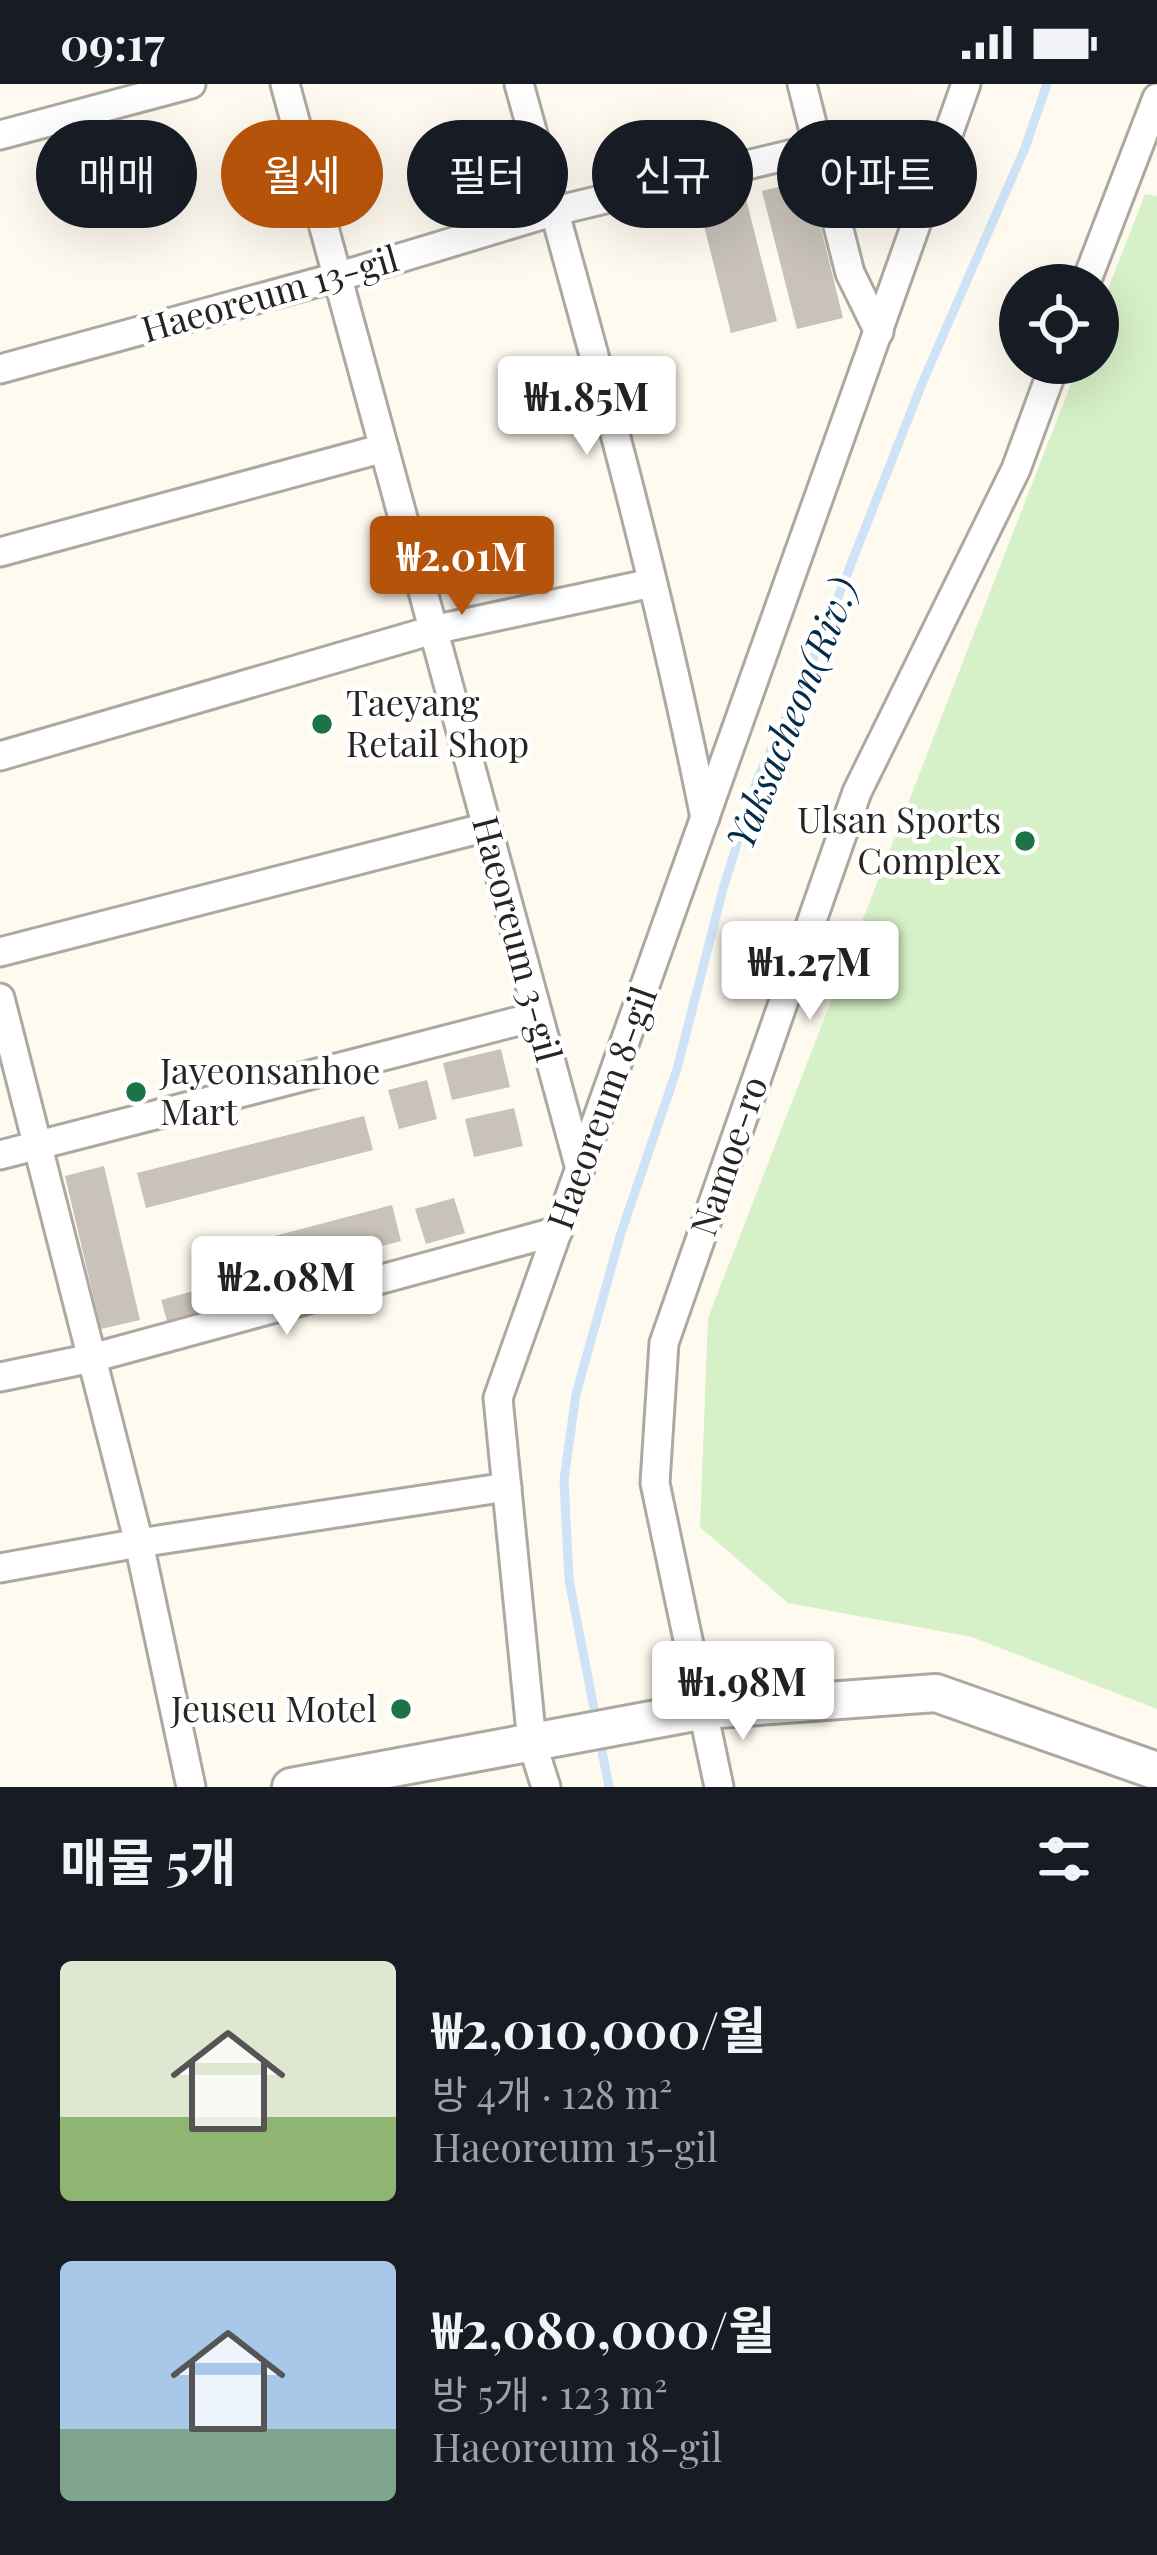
<!DOCTYPE html>
<html lang="ko">
<meta charset="utf-8">
<style>
:root{--surface:#171b24;--page:#20242c;--text:#f1f3f6;--muted:#9ea1a6;--accent:#b45309}
body{margin:0;font-family:"Playfair Display","Noto Sans KR",serif;background:var(--page);color:var(--text);height:100vh;display:flex;flex-direction:column;font-size:45px;white-space:nowrap}
*{box-sizing:border-box;margin:0}
p{font-size:39px;color:var(--muted)}
.icon{flex:none;width:66px;height:66px;fill:none;stroke:currentColor;stroke-width:2;stroke-linecap:round;stroke-linejoin:round}
.map{position:relative;height:1703px;overflow:hidden}
.panel{display:flex;flex-direction:column;background:var(--surface);flex:1}
.panel>*{flex:none}
.guide{position:absolute;left:36px;top:36px;width:1086px;height:108px;display:flex;gap:24px}
.buttons{position:absolute;left:999px;top:180px;display:grid;gap:24px}
.buttons a{display:grid;place-items:center;width:120px;height:120px;border-radius:50%;background:var(--surface);box-shadow:0 12px 48px #0002;font-size:60px}
.price{position:absolute;translate:-50% -102px;padding:0 27px;border-radius:12px;background:#fff;color:#222;font-size:39px;line-height:78px;filter:drop-shadow(0 3px 6px #0008)}
.price::after{content:'';position:absolute;left:50%;top:72px;width:36px;height:27px;margin-left:-18px;background:inherit;clip-path:polygon(0 0,100% 0,50% 100%)}
.price.selected{background:var(--accent);color:#fff}
ul{padding:0;list-style:none}
li{display:flex;align-items:center;gap:36px;height:300px;padding:0 60px}
li span{display:grid;place-items:center;flex:none;width:336px;height:240px;border-radius:12px;color:#555}
li>.icon{margin-inline-start:auto}
span .icon{width:144px;height:144px;fill:#fffc;stroke-width:1}
li b{font-size:51px}
h2{display:flex;justify-content:space-between;align-items:center;height:144px;padding:0 60px;font-size:51px}
.pill{padding:0 42px;border-radius:54px;background:var(--surface);box-shadow:0 12px 48px #0002;font-size:42px;line-height:108px}
.pill.selected{background:var(--accent);color:#fff}
.status{display:flex;justify-content:space-between;align-items:center;height:84px;padding:0 60px;background:var(--surface);direction:ltr}
.status svg{height:33px;fill:currentColor}
.map>svg:first-child{display:block}
.green{fill:#d6f0c7}
.lines{fill:none;stroke-linecap:round;stroke-linejoin:round}
.stream{stroke:#cee3f5;stroke-width:9}
.building{fill:#c8c2ba}
.minor-casing{stroke:#ada9a0;stroke-width:33}
.major-casing{stroke:#ada9a0;stroke-width:42}
.minor{stroke:#fff;stroke-width:27}
.major{stroke:#fff;stroke-width:36}
.poi-dot{fill:#1d7346;stroke:#fff;stroke-width:4.5}
.labels{text-anchor:middle;stroke-width:9;stroke-linejoin:round;paint-order:stroke}
.street-label{font-size:36px;fill:#262521;stroke:#fff}
.poi-label{font-size:36px;fill:#262521;stroke:#fff;text-anchor:start}
.water-label{font-size:39px;font-style:italic;fill:#022c48;stroke:#fff}
</style>
<div class="status"><b>09:17</b><svg viewBox="0 0 49 12"><path d="M0 12V9h3v3zM5 12V6h3v6zM10 12V3h3v9zM15 12V0h3v12zM26 1h20v11H26zM47 4h2v5h-2z"/></svg></div>
<div class="map">
<svg width="1157" height="1703" viewBox="0 0 1157 1703">
<rect width="100%" height="100%" fill="#fffaf0"/>
<path class="green" d="M1145,110L1157,112V1625L972,1553L788,1519L700,1443L708,1234L1079,279H1098V231Z"/>
<g class="lines">
<g class="stream">
<path d="M597,1640L569,1496L564,1396L576,1310L621,1149L677,985L723,805L757,696L818,564L923,297L1025,64L1047,0"/>
<path d="M600,1657L609,1703"/>
</g>
</g>
<g class="building">
<path d="M809,95L843,234L797,245L762,107Z"/>
<path d="M742,99L777,237L731,249L696,110Z"/>
<path d="M501,965L510,1003L452,1016L443,979Z"/>
<path d="M427,996L437,1035L399,1045L388,1006Z"/>
<path d="M514,1024L523,1062L474,1073L465,1035Z"/>
<path d="M364,1032L373,1066L146,1124L137,1089Z"/>
<path d="M104,1082L140,1236L101,1245L65,1092Z"/>
<path d="M454,1114L465,1149L426,1160L415,1125Z"/>
<path d="M392,1121L401,1157L236,1201L226,1165Z"/>
<path d="M211,1202L218,1226L168,1240L161,1216Z"/>
</g>
<g class="lines">
<defs>
<g id="minor">
<path d="M285,0L580,1085"/>
<path d="M519,0C587,243 656,487 705,734"/>
<path d="M802,0L850,189L879,248"/>
<path d="M0,51L191,0"/>
<path d="M1085,201L1157,14"/>
<path d="M0,285L337,193L555,127L818,64"/>
<path d="M0,468L384,364"/>
<path d="M0,672L433,546L652,499"/>
<path d="M0,868L487,743"/>
<path d="M0,914L139,1459L191,1703"/>
<path d="M0,1071L538,932"/>
<path d="M0,1293L92,1274L558,1147"/>
<path d="M0,1484L139,1459L507,1403"/>
<path d="M546,1703L532,1659L498,1314L966,0"/>
<path d="M719,1703L655,1399L664,1259L857,708L1016,385L1055,279"/>
</g>
<path id="major" d="M291,1703L705,1626L936,1609L1157,1687"/>
</defs>
<use href="#minor" class="minor-casing"/>
<use href="#major" class="major-casing"/>
<use href="#minor" class="minor"/>
<use href="#major" class="major"/>
</g>
<g class="poi-dot">
<circle cx="322" cy="640" r="12"/>
<circle cx="1025" cy="757" r="12"/>
<circle cx="136" cy="1008" r="12"/>
<circle cx="401" cy="1625" r="12"/>
</g>
<g class="labels">
<g class="street-label">
<text transform="translate(270 210) rotate(-16)" y="13">Haeoreum 13-gil</text>
<text transform="translate(517 855) rotate(75)" y="13">Haeoreum 3-gil</text>
<text transform="translate(602 1024) rotate(-70)" y="13">Haeoreum 8-gil</text>
<text transform="translate(729 1072) rotate(-71)" y="13">Namoe-ro</text>
</g>
<g class="poi-label">
<text x="346" y="632">Taeyang<tspan x="346" dy="41">Retail Shop</tspan></text>
<text x="1001" y="749" text-anchor="end">Ulsan Sports<tspan x="1001" dy="41">Complex</tspan></text>
<text x="160" y="1000">Jayeonsanhoe<tspan x="160" dy="41">Mart</tspan></text>
<text x="377" y="1638" text-anchor="end">Jeuseu Motel</text>
</g>
<g class="water-label">
<text transform="translate(792 630) rotate(-68)" y="14">Yaksacheon(Riv.)</text>
</g>
</g>
</svg>
<div class="buttons">
<a><svg class="icon" aria-label="locate" viewBox="0 0 24 24"><circle cx="12" cy="12" r="6"/><path d="M12 2v4M12 18v4M2 12h4M18 12h4"/></svg></a>
</div>
<b class="price" style="left:587px;top:374px">₩1.85M</b>
<b class="price selected" style="left:462px;top:534px">₩2.01M</b>
<b class="price" style="left:810px;top:939px">₩1.27M</b>
<b class="price" style="left:287px;top:1254px">₩2.08M</b>
<b class="price" style="left:743px;top:1659px">₩1.98M</b>
<div class="guide">
<a class="pill">매매</a>
<a class="pill selected">월세</a>
<a class="pill">필터</a>
<a class="pill">신규</a>
<a class="pill">아파트</a>
</div>
</div>
<section class="panel">
<h2>매물 5개<svg class="icon" aria-label="filters" viewBox="0 0 24 24"><path d="M4 7h16M4 17h16"/><circle cx="9" cy="7" r="2"/><circle cx="15" cy="17" r="2"/></svg></h2>
<ul>
<li><span style="background:linear-gradient(#dfe7d0 65%,#8fb573 0)"><svg class="icon" aria-label="home" viewBox="0 0 24 24"><path d="M3 11l9-7 9 7M6 9v11h12V9"/></svg></span><div><b>₩2,010,000/월</b><p>방 4개 · 128 m²</p><p>Haeoreum 15-gil</p></div></li>
<li><span style="background:linear-gradient(#a9c7e8 70%,#7fa58c 0)"><svg class="icon" aria-label="home" viewBox="0 0 24 24"><path d="M3 11l9-7 9 7M6 9v11h12V9"/></svg></span><div><b>₩2,080,000/월</b><p>방 5개 · 123 m²</p><p>Haeoreum 18-gil</p></div></li>
</ul>
</section>
